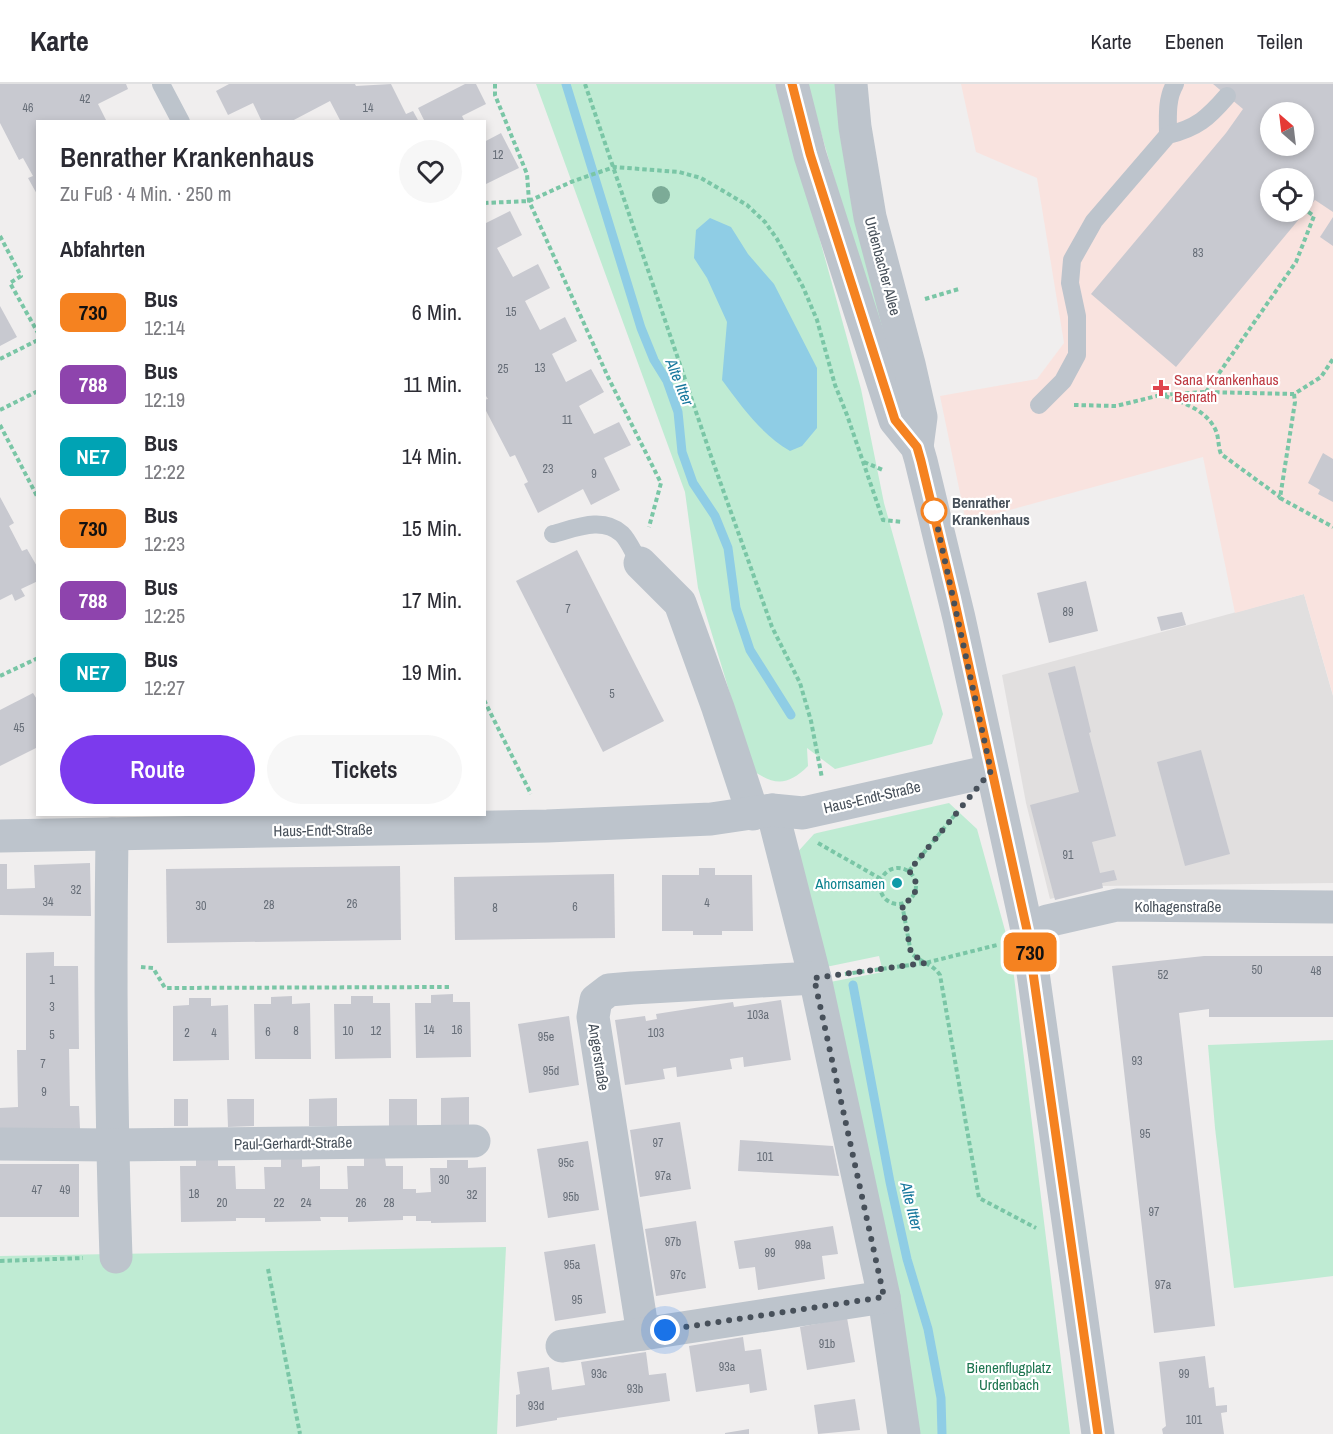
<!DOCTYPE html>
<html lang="de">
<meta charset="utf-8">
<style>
body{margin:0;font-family:"Archivo Narrow",sans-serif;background:#f7f7f7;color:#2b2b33;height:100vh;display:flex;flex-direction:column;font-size:22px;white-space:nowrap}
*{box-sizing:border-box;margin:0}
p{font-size:20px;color:#7c7c81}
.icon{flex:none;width:33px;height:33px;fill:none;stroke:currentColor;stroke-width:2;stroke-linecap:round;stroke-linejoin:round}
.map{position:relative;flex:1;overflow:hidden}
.drawer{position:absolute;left:36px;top:36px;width:450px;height:696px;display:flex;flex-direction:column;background:#fff;border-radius:0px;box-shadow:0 3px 9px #0003}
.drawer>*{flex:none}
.badge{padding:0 12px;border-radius:9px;font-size:21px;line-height:39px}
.needle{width:39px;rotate:332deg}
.fabs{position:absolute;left:1260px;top:18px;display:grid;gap:12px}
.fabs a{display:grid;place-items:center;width:54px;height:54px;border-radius:50%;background:#fff;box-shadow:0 3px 9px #0003;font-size:30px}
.you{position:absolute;width:30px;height:30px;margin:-15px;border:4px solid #fff;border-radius:50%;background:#1a73e8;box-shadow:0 0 0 9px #1a73e833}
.map>.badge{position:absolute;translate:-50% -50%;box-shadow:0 0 0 3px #fff}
h2{padding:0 24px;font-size:22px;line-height:54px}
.round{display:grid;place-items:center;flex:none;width:63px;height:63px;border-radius:32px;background:#f7f7f7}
.summary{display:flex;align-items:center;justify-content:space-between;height:102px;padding:0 24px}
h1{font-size:28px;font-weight:600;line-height:45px}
.primary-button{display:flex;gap:12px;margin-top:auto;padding:12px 24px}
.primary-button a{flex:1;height:69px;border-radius:36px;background:#7c3aed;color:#fff;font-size:24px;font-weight:600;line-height:69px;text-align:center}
.primary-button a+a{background:#f7f7f7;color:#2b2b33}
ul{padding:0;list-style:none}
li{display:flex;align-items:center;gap:18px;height:72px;padding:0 24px}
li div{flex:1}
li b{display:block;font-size:22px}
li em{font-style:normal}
li .badge{min-width:66px;font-weight:700;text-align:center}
header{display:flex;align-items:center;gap:36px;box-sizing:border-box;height:84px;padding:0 30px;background:#fff;border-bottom:2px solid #e1e1e2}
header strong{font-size:28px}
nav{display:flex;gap:33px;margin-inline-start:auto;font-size:21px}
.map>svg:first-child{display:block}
.education{fill:#e1dfdf}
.medical{fill:#f9e3df;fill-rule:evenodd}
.green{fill:#bfebd3}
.water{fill:#8fcde5}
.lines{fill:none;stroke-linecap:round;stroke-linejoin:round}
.stream{stroke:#8fcde5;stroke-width:9}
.building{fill:#c8c9d0;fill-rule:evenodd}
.path{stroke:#7ac6a6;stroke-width:4;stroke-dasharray:4.5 3;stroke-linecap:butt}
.service{stroke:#bdc4cc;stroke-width:18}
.minor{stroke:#bdc4cc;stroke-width:33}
.tree{fill:#7cab97}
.line-casing{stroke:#fff;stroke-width:14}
.line{stroke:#f58220;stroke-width:9}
.walk{stroke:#47505a;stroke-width:6;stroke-dasharray:0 10.8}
.health-dot{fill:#e0444e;stroke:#fff;stroke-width:2}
.stop-dot{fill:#fff;stroke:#f58220;stroke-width:3}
.culture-dot{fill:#0f9aa8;stroke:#fff;stroke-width:2}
.labels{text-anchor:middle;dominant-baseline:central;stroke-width:4.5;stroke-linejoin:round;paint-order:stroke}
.number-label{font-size:12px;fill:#676e78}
.street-label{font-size:15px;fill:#47505a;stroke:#fff}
.health-label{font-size:15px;fill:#be3a42;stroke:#fff;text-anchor:start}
.stop-label{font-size:15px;font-weight:bold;fill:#47505a;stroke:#fff;text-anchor:start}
.culture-label{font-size:15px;fill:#0d838f;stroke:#fff;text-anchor:end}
.park-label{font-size:15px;fill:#1e7550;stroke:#fff}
.water-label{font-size:16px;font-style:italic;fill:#17779d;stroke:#fff}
</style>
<header>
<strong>Karte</strong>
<nav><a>Karte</a><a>Ebenen</a><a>Teilen</a></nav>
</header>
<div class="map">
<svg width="1333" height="1350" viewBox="0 0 1333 1350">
<rect width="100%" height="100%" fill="#f0eeee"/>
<polygon class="education" points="1304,510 1333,612 1333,799 1101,802 1050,815 1026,719 1002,591"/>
<path class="medical" d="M961 0H1333V611L1304 510 1235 529 1203 373 966 438 940 312 1037 295 1064 259 1037 94 976 68ZM1270 28H1304V62H1270ZM1270 94H1304V128H1270Z"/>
<g class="green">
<path d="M536 0H777L861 305 884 419 943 630 932 660 835 685 807 664 808 682C788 702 774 702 751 685L747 666 698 504 685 408Z"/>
<polygon points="807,0 840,0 898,315"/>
<polygon points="949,719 977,745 1011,868 1070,1350 895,1350 830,898 883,888 879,872 821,884 794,772 814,750 817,749"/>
<polygon points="1333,956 1333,1192 1234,1204 1215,1044 1208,961"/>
<polygon points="506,1163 497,1350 0,1350 0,1172"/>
</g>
<path class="water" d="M710 134 731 143 748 170 774 200 817 284V344L802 362 790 367C761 350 742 323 722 296L727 238 707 194 694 174 696 146Z"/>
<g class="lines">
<g class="stream">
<polyline points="566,0 641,244 654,276 667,297 678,328 682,368 693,399 715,432 728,464 736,524 750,566 791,631"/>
<polyline points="853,901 890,1098 907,1175 928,1245 941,1314 942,1350"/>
</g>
</g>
<g class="building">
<polygon points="0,0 126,0 128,5 98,20 107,38 38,38 38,112 28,94 33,92 23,74 19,76 0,39"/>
<polygon points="229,0 355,0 356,2 391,0 406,30 413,27 419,38 341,38 330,17 290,38 262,38 253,19 228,31 216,7"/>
<polygon points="465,0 476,0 486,20 462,32 465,38 425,38 418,24"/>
<path d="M1213 0H1333V128L1315 116 1176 283 1091 210 1226 49 1243 25ZM1270 28H1304V62H1270ZM1270 94H1304V128H1270Z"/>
<polygon points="501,49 519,84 484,101 484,58"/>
<polygon points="510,127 522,151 497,164 513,193 538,180 550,204 525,217 540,246 565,233 577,257 552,270 566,298 591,285 604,308 579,322 594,350 619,338 631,361 604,374 620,406 591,421 583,405 538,429 524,400 528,398 515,371 510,373 484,323 484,316 488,315 484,309 484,140"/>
<polygon points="1333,133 1333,162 1320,153"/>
<polygon points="0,222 17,253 0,262"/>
<polygon points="1323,369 1333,375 1333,418 1318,410 1320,406 1308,399"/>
<polygon points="0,413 14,439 9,442 22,467 27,465 38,484 38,497 21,505 25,512 15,517 12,510 0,516"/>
<polygon points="577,466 664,637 603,668 516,497"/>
<polygon points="1086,497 1098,547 1049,559 1037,509"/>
<polygon points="1182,528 1186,541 1161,547 1157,533"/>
<polygon points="1075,582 1091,648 1089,649 1116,752 1092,758 1100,789 1114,786 1117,796 1102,799 1103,804 1055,816 1030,721 1079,708 1048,589"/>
<polygon points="33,609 38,617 38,663 0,682 0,626"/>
<polygon points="1201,666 1230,770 1185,782 1157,678"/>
<polygon points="90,779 91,832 0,831 0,780 7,780 7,805 35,804 34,781"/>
<polygon points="400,782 401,856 167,859 166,785"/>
<polygon points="699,784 715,784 715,791 752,791 753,847 722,847 722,851 693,851 693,847 662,847 662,791 699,791"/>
<polygon points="614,790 615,854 455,856 454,793"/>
<polygon points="54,868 54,882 78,882 79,965 69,965 70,1022 79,1022 80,1045 0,1047 0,1024 18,1023 17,966 26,966 26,869"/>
<polygon points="1204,872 1333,872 1333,933 1209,933 1209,925 1179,929 1215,1242 1154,1249 1112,882"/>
<polygon points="453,910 453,918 470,918 471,973 416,974 415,919 431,919 431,911"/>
<polygon points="292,912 292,920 310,919 311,975 255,975 254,920 271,920 271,913"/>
<polygon points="351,912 373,912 373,919 390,919 391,974 335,975 334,920 351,920"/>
<polygon points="189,914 211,914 211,922 228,921 229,976 173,977 173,922 189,921"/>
<polygon points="781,916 791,976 744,983 743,973 730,975 732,985 677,993 676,983 663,985 665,995 625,1001 615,936 645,932 646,937 657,935 656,930 733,918 734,923"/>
<polygon points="569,932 579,1001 529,1009 518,940"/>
<polygon points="469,1013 469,1042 441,1042 441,1014"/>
<polygon points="337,1014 337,1042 309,1042 309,1015"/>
<rect x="174" y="1015" width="14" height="27"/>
<polygon points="227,1015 254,1015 254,1042 228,1043"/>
<rect x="389" y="1015" width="28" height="27"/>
<polygon points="680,1038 691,1105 640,1113 630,1046"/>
<polygon points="740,1056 833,1062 839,1092 738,1087"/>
<polygon points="588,1057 599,1126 548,1134 537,1065"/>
<polygon points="218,1074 218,1082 235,1082 236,1105 265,1105 264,1083 281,1083 281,1075 302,1075 302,1083 320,1082 320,1105 348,1105 347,1082 364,1082 364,1074 385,1074 386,1082 403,1082 403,1105 416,1105 416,1109 431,1108 430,1084 447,1084 447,1076 468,1076 468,1084 486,1083 486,1138 431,1139 431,1137 416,1137 416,1132 403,1132 403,1136 348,1138 348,1133 320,1133 321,1137 265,1138 265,1134 236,1134 236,1137 181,1138 180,1082 196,1082 196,1075"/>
<rect x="0" y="1080" width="79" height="53"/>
<polygon points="696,1137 706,1204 656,1212 645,1145"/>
<polygon points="833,1142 838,1170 822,1172 825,1195 758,1206 755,1183 739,1185 734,1157"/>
<polygon points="595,1160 606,1229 555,1237 544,1168"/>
<polygon points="847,1234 855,1278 807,1286 800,1243"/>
<polygon points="743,1253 745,1267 761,1265 767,1306 750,1309 749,1300 696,1308 689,1262"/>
<polygon points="646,1268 649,1291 666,1289 670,1317 557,1334 557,1336 516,1343 516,1311 520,1310 517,1288 549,1283 552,1306 585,1301 581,1278"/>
<polygon points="1205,1272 1209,1304 1214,1303 1216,1322 1227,1321 1227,1328 1221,1329 1224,1350 1163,1350 1162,1345 1166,1342 1159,1278"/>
<polygon points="855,1315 860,1346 818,1350 814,1321"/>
<polygon points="749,1345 749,1350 725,1350 725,1349"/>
</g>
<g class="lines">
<g class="path">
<polyline points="495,0 495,11 527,90 529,117 608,293 661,399 649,443"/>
<polyline points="585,0 712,375 772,543 800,599 811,637 822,694"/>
<polyline points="484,119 529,117 571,98 614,83 679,88 701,94 747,121 765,138 777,155 803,203 817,236 835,301 847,331 883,436 903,438"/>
<polyline points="0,152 21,192 10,199 38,249"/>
<polyline points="925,215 959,205"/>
<polyline points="0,275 38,256"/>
<polyline points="1206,308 1296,178 1314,132 1307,127"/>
<polyline points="1294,310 1295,318 1280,414 1333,443"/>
<path d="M1165 312C1184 319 1207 326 1216 347 1219 354 1218 363 1221 370L1280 413"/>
<polyline points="1074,321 1116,322 1161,311 1205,308 1294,310 1321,293 1333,275"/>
<polyline points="0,326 38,307"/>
<polyline points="0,341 38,414"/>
<polyline points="864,378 883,386"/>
<polyline points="0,592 38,574"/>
<polyline points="484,616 531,710"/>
<polyline points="818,759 881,795"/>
<circle cx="898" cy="802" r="18"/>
<polyline points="909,787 958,727"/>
<path d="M902 820 911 869C920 878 933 880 940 891L979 1114 1036 1144"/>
<polyline points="141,883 153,884 165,904 449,903"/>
<polyline points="845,890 925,879 997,861"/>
<polyline points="0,1177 83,1174"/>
<polyline points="268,1185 300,1350"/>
</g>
<g class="service">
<polyline points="161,0 181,38"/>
<path d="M1168 51C1168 35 1166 15 1175 0"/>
<path d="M1039 321 1063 297 1077 271V232L1070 199 1072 176 1094 137 1168 51C1197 44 1208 34 1227 12"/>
<path d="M553 450C576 444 603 432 622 450 629 457 634 470 640 479"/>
</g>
<g class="minor">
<polyline points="792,0 810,71 895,336 917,363 921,377 959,534 1027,846 1098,1350"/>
<polyline points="851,0 855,43 870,133 909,280 921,333 917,363"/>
<polyline points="640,479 680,519 718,624 753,730"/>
<polyline points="772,726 815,894 884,1213 904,1350"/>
<path d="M112 750C110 891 111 1032 116 1173"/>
<polyline points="0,752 547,742 711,735 772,726 803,729 991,687"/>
<polyline points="1027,846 1047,837 1117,821 1333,823"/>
<polyline points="815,894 632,904 609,906 596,916 593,933 643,1250 884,1213"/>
<polyline points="0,1060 112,1061 474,1057"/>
<polyline points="562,1262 643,1250"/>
</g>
</g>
<circle class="tree" cx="661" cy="111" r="9"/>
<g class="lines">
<g class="line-casing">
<polyline id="line" points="792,0 810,70 895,336 917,363 921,377 954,514 1027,846 1098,1350"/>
</g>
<use href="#line" class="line"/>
<path class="walk" d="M665 1246 884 1213 814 894 925 879 911 869 902 820C917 814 921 799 909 787L991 687 934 427"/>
</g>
<path class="health-dot" d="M1158 295h6v6h6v6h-6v6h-6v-6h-6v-6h6z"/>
<circle class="stop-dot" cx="934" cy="427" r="12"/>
<circle class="culture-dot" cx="897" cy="799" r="6"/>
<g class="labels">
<g class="number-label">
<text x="85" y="15">42</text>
<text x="28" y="24">46</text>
<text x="368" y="24">14</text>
<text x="498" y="71">12</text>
<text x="1198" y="169">83</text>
<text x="511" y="228">15</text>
<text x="540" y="284">13</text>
<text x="503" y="285">25</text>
<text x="567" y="336">11</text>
<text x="548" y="385">23</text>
<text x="594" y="390">9</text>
<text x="568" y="525">7</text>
<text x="1068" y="528">89</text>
<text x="612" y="610">5</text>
<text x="19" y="644">45</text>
<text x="1068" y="771">91</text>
<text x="76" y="806">32</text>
<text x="48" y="818">34</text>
<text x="707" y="819">4</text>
<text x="352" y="820">26</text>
<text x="269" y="821">28</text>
<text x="201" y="822">30</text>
<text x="575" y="823">6</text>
<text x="495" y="824">8</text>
<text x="1257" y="886">50</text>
<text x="1316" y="887">48</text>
<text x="1163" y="891">52</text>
<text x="52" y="896">1</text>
<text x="52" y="923">3</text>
<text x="758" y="931">103a</text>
<text x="429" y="946">14</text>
<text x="457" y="946">16</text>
<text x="296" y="947">8</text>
<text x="348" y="947">10</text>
<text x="376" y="947">12</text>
<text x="268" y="948">6</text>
<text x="187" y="949">2</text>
<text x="214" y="949">4</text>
<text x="656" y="949">103</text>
<text x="52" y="951">5</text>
<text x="546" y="953">95e</text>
<text x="1137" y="977">93</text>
<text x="43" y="980">7</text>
<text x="551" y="987">95d</text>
<text x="44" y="1008">9</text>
<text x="1145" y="1050">95</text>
<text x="658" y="1059">97</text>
<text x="765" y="1073">101</text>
<text x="566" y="1079">95c</text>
<text x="663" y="1092">97a</text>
<text x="444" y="1096">30</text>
<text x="37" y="1106">47</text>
<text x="65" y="1106">49</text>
<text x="194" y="1110">18</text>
<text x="472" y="1111">32</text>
<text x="571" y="1113">95b</text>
<text x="222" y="1119">20</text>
<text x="279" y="1119">22</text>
<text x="306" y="1119">24</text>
<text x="361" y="1119">26</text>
<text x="389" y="1119">28</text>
<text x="1154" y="1128">97</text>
<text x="673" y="1158">97b</text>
<text x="803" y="1161">99a</text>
<text x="770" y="1169">99</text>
<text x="572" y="1181">95a</text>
<text x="678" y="1191">97c</text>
<text x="1163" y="1201">97a</text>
<text x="577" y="1216">95</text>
<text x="827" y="1260">91b</text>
<text x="727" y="1283">93a</text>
<text x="599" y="1290">93c</text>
<text x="1184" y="1290">99</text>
<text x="635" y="1305">93b</text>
<text x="536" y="1322">93d</text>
<text x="1194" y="1336">101</text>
</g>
<g class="street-label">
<text transform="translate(883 182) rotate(75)">Urdenbacher Allee</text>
<text transform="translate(872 713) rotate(-13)">Haus-Endt-Straße</text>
<text transform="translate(323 746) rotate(-1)">Haus-Endt-Straße</text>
<text x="1178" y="822">Kolhagenstraße</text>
<text transform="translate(599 973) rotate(81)">Angerstraße</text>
<text transform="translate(293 1059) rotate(-1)">Paul-Gerhardt-Straße</text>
</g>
<g class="health-label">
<text x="1174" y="295">Sana Krankenhaus<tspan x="1174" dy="17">Benrath</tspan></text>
</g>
<g class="stop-label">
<text x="952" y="418">Benrather<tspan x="952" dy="17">Krankenhaus</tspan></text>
</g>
<g class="culture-label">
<text x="885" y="799">Ahornsamen</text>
</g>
<g class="park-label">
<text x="1009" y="1283">Bienenflugplatz<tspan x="1009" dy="17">Urdenbach</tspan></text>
</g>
<g class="water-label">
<text transform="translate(680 298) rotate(68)">Alte Itter</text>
<text transform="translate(912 1122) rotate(76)">Alte Itter</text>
</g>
</g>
</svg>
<div class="fabs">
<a><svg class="needle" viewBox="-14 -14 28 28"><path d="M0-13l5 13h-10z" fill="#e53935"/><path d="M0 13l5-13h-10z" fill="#7c7c81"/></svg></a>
<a><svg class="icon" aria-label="locate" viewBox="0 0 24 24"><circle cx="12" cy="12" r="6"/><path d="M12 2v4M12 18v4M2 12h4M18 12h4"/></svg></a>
</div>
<div class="you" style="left:665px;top:1246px"></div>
<b class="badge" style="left:1030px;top:868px;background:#f58220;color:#111">730</b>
<section class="drawer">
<div class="summary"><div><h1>Benrather Krankenhaus</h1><p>Zu Fuß · 4 Min. · 250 m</p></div><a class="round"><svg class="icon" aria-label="heart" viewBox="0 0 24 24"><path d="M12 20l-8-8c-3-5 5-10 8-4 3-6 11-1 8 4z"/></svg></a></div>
<h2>Abfahrten</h2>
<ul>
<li><span class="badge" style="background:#f58220;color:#111">730</span><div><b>Bus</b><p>12:14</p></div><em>6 Min.</em></li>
<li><span class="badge" style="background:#8e44ad;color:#fff">788</span><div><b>Bus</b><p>12:19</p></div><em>11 Min.</em></li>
<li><span class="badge" style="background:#00a3b4;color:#fff">NE7</span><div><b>Bus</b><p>12:22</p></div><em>14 Min.</em></li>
<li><span class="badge" style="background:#f58220;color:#111">730</span><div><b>Bus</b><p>12:23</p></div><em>15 Min.</em></li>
<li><span class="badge" style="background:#8e44ad;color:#fff">788</span><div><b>Bus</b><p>12:25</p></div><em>17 Min.</em></li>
<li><span class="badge" style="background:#00a3b4;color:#fff">NE7</span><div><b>Bus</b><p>12:27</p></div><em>19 Min.</em></li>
</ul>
<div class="primary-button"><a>Route</a><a>Tickets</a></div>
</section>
</div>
